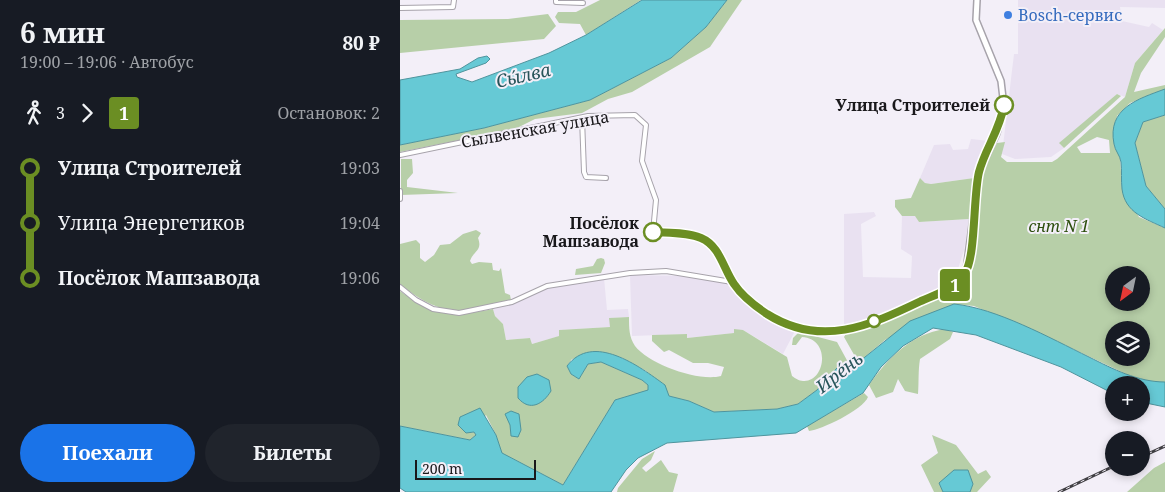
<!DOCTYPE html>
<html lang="ru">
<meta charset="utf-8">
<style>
body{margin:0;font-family:"Noto Serif",serif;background:#20242c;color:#f1f3f6;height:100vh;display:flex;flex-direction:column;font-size:19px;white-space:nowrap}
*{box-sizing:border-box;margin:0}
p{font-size:16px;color:#9ea1a6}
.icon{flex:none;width:28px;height:28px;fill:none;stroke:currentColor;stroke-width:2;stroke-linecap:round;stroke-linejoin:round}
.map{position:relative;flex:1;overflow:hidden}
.panel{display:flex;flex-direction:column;background:#171b24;width:400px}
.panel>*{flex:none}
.badge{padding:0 10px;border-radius:4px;font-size:18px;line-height:32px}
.needle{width:32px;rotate:213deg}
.controls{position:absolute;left:705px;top:266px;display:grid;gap:10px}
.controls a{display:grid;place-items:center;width:45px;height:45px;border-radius:50%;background:#171b24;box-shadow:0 2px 8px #0003;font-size:25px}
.scale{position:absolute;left:15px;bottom:12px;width:121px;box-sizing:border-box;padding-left:5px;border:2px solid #19181b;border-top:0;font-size:14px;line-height:18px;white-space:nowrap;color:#19181b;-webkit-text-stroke:4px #f3eff8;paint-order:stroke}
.map>.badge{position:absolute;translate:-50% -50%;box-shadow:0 0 0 2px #fff}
.legs{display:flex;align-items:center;gap:8px;height:55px;padding:0 20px;font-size:16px}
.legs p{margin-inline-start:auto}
.summary{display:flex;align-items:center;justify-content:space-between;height:85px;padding:0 20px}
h1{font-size:28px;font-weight:700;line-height:38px}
.action{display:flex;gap:10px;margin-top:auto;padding:10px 20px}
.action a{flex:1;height:58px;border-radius:30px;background:#1a73e8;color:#fff;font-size:20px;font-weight:700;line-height:58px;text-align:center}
.action a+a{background:#20242c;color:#f1f3f6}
ul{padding:0 20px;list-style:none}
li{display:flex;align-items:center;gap:18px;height:55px;font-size:19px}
li i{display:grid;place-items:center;width:8px;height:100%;margin:0 6px;background:currentColor}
li i::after{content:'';width:12px;height:12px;margin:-6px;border:4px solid;border-radius:50%;background:#171b24}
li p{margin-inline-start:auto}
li:first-child i{background:linear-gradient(#0000 50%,currentColor 0)}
li:last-child i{background:linear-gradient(currentColor 50%,#0000 0)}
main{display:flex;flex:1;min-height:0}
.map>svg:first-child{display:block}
.built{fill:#e9e1f1}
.green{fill:#b7cfa8;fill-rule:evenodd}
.water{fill:#66c9d5;stroke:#4f949d}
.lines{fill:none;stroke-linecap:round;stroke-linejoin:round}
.minor-casing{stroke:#a7a3ab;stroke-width:6}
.tertiary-casing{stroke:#a7a3ab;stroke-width:8}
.minor{stroke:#fff;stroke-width:4}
.tertiary{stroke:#fff;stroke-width:5}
.rail-casing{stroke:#403f43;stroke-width:3}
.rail{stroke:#f3eff8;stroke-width:1;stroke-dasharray:4;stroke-linecap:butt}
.line-1-casing{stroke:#fff;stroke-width:11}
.line-1{stroke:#6b8e23;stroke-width:8}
.shop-dot{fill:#3f7fe0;stroke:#f3eff8;stroke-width:2}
.stop-1-dot{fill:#fff;stroke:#6b8e23;stroke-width:2.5}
.labels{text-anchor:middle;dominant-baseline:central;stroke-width:4;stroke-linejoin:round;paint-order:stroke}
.shop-label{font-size:16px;fill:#366cbe;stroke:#f3eff8;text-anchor:start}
.stop-label{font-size:16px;font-weight:bold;fill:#19181b;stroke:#f3eff8;text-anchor:end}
.street-label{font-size:16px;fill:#19181b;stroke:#f3eff8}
.park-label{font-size:16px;font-style:italic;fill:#2d4f0e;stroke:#f3eff8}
.water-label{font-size:18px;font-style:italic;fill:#28545a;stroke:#f3eff8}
</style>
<main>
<section class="panel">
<div class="summary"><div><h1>6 мин</h1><p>19:00 – 19:06 · Автобус</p></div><b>80 ₽</b></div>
<div class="legs"><svg class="icon" aria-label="walk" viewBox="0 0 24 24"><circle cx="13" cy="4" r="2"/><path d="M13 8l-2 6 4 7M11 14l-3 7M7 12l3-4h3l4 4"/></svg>3<svg class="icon" aria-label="forward" viewBox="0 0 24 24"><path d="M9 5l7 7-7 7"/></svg><b class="badge" style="background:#6b8e23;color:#fff">1</b><p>Остановок: 2</p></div>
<ul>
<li><i style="color:#6b8e23"></i><b>Улица Строителей</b><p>19:03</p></li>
<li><i style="color:#6b8e23"></i><span>Улица Энергетиков</span><p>19:04</p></li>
<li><i style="color:#6b8e23"></i><b>Посёлок Машзавода</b><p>19:06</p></li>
</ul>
<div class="action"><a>Поехали</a><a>Билеты</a></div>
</section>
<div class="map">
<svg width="765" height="492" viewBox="0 0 765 492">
<rect width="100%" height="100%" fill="#f3eff8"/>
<g class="built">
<polygon points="618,0 765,0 765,8 720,7 722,21 749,27 752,23 763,30 735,63 725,97 717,94 660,144 664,148 651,157 615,159 602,154 614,54 618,54"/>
<polygon points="571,139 589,141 579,161 574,178 531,184 525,183 520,178 534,145 550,144 553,150 568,149"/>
<polygon points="474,212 476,216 461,224 463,277 511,278 512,256 501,249 502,216 515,215 519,222 569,219 564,250 558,269 546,288 475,318 444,327 444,214"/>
<polygon points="230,275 287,276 327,283 362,314 395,331 383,354 343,330 335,333 287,338 286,334 232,336"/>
<polygon points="204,278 207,310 228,309 229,317 210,318 211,327 159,330 160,336 132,344 130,338 106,340 103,324 95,316 93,309 113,303 149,287"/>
</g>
<g class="green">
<polygon points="200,0 241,0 186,35 180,24 159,23 155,17 158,12 176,12"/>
<polygon points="327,0 342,0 310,47 232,92 208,99 182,113 135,119 115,129 0,152 0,145 84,128 190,100 271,58 306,27"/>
<polygon points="148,14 156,26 144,39 0,53 0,20 108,19"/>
<path d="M765 28V37L741 73 734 92 765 85V89L730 103 717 116 714 134V146L720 155 722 189 739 217 765 228V382H752L728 375 652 339 574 306 554 304 485 340 460 361 457 360 444 337 447 332C476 326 535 303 558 286 562 283 565 277 567 273L580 182 584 168 597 143 605 142 601 157 607 162H652L657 159 725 97 735 63ZM697 137 709 140 710 153H681L677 147ZM714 275H741V302H714ZM714 330H741V358H714Z"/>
<polygon points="717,94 721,96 664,148 659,143"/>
<polygon points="765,115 765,209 746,186 735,143 743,122"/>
<polygon points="1,159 12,159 13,173 7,180 7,187 58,193 1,195"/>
<polygon points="520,178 525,183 531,184 574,178 569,219 519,222 515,216 502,216 495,207 495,200 511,198"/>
<path d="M76 230 81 233 78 238C83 251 73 251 70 261L72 264 79 262 92 263 93 270 99 271 101 268 105 293 110 295 111 300C66 318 37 315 0 284V244L16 240 20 244V258L25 262 34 255 40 245 50 244 63 234Z"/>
<polygon points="201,258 204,259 205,263 201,273 175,275 176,269 193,266 197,259"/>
<path d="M0 291C34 315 53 317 93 309L95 316 103 324 106 340 130 338 132 344 159 336V330L210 327 209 318 229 317C229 328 229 337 235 346 249 364 298 382 321 376L324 367 308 363H293L269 350 264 352 252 341V335L287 334V338L334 333V329L343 330 387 357 392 376C395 378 399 381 403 381 425 383 432 339 402 337L396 345H392L393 338 399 332 437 342 449 364 437 368 417 390 398 404 377 409 314 412 289 401 269 396 246 371 222 358 204 353 172 359 167 366 171 374 179 379 188 364 201 362 242 380 248 385 249 391 215 400 163 485 101 453 96 435 86 415 71 433 74 432 76 435 70 440 0 426Z"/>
<path d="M545 329 553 332 550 339 520 359C518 371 519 382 518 394L505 391 498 379 493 392 476 398 469 385C488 358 511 334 545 329Z"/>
<path d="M464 393 468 397C464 409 421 430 409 431L407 426Z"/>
<polygon points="532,435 556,445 578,474 586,470 591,477 577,492 570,492 573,484 540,483 543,492 534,492 521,465 538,453"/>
<polygon points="255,451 251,460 242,468 246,472 261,460 269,472 278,474 273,492 217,492 218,488 242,459"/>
<polygon points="765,462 765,492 727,492 754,468"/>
</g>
<g class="water">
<polygon points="242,0 327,0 306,27 271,58 190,100 84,128 0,145 0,80 60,69 78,58 87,56 90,59 86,63 56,74 57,77 72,82 149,53 186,35"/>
<path d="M765 89V115L743 122 735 143 746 186 765 209V228C746 219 725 213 722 189 721 180 722 171 721 162 720 155 715 151 714 144 707 108 738 99 765 89Z"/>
<path d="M554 304C596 308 650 338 689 357 713 369 738 382 765 382V407L741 402V385H714V394L661 367 576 335 533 328 503 346 481 367 463 393 396 433 267 443 238 458 226 470 211 492H6L0 488V426L70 440 76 435 74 432 66 433 58 425 60 417 80 408 96 435 102 453 163 485 215 400 248 390V385L242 380 201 362 188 364 179 379 171 374 167 366C193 332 239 366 265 385L269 396 289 401 314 412 377 409 398 404 417 390 437 368 460 361 510 321Z"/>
<path d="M137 374 149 380 151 391C143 404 130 412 118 398V387L127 377Z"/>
<polygon points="111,411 119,414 121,430 118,437 111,436 110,425 105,414"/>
<polygon points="554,470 568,470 573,484 570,492 543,492 539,483"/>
</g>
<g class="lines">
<g class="minor-casing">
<g id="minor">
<polyline points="156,0 156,2 183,3"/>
<polyline points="0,8 53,7 54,0"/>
<polyline points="182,118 184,172 186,177 206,178"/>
<polyline points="0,155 188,116 235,115 246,125 242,161 256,200 253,232"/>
<polyline points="0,191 0,199"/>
<polyline points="0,287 16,300 33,309 59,313 112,302 147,286 230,273 266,271 332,282"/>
</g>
</g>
<g class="tertiary-casing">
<polyline id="tertiary" points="253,232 293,236 307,241 316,250 332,282 344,295 368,315 401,329 424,332 451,329 494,314 556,285 566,271 579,172 597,133 604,107 601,81 576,20 577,0"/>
</g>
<use href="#minor" class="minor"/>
<use href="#tertiary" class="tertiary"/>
<g class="rail-casing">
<g id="rail">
<polyline points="741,457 765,446"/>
<polyline points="659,492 714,466"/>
</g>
</g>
<use href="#rail" class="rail"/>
</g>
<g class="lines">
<g class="line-1-casing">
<path id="line-1" d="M253 232C268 233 287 232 301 238 320 246 323 268 334 284 342 296 355 306 367 314 421 348 469 326 521 301 537 294 555 289 565 273 576 256 573 196 579 172 585 149 600 130 604 105"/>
</g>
<use href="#line-1" class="line-1"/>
</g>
<circle class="shop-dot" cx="608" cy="15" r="5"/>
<g class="stop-1-dot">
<circle cx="604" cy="105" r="9"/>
<circle cx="253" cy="232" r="9"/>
<circle cx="474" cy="321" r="6"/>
</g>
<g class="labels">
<g class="shop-label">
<text x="618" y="15">Bosch-сервис</text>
</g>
<g class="stop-label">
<text x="590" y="105">Улица Строителей</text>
<text x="239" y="223">Посёлок<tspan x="239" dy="18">Машзавода</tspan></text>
</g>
<g class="street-label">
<text transform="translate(135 129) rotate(-10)">Сылвенская улица</text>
</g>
<g class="park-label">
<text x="659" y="226">снт N 1</text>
</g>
<g class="water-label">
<text transform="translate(123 75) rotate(-13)">Сы́лва</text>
<text transform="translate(439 372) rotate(-38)">Ире́нь</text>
</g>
</g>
</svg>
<div class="controls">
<a><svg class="needle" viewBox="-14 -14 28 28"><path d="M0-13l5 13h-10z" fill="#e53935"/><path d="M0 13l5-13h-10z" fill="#9ea1a6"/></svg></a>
<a><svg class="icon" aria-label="layers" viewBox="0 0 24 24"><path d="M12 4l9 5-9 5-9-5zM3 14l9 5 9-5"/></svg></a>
<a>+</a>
<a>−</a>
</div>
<div class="scale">200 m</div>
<b class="badge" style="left:555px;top:285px;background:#6b8e23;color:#fff">1</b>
</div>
</main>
